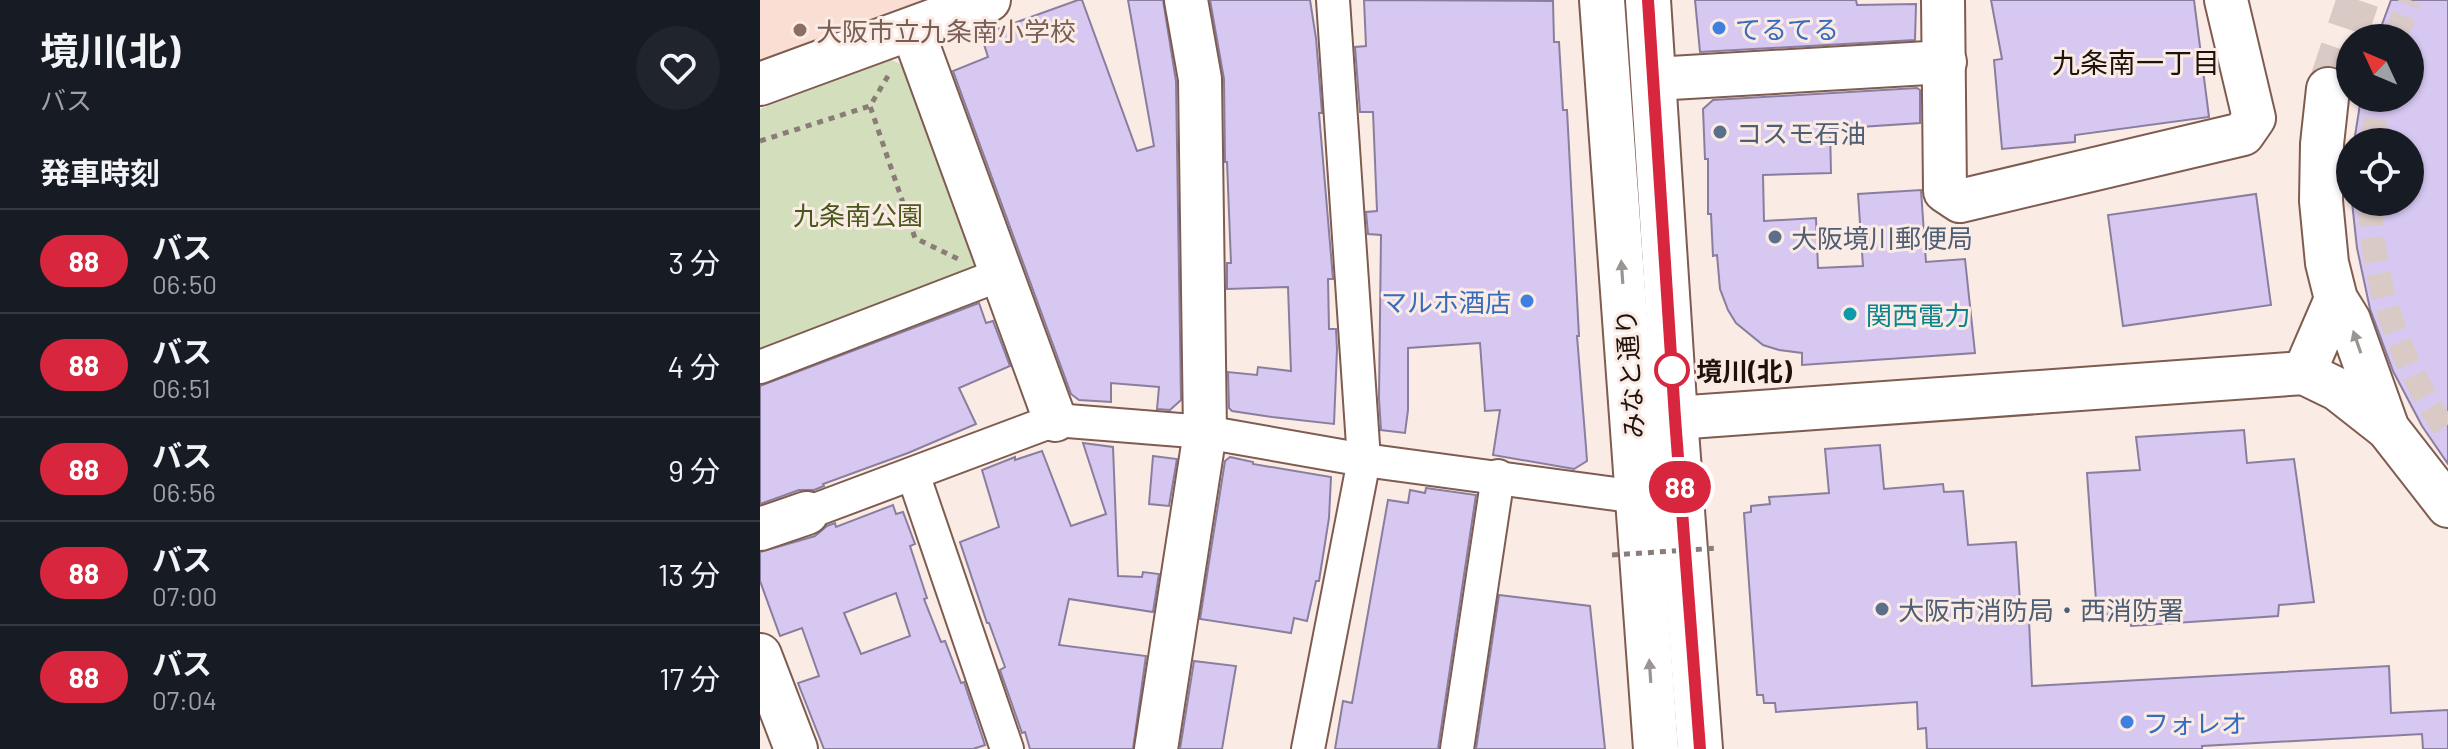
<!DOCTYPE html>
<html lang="ja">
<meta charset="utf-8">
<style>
body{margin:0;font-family:Barlow,"Noto Sans JP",sans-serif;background:#20242c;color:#f1f3f6;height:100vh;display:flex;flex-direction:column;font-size:30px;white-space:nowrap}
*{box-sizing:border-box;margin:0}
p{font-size:26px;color:#9ea1a6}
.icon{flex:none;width:44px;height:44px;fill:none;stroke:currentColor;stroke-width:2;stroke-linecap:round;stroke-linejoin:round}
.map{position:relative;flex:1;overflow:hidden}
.drawer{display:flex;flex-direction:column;background:#171b24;width:760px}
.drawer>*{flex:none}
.badge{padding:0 16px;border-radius:26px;font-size:28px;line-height:52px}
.needle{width:52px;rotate:314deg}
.fabs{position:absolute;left:1576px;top:24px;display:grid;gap:16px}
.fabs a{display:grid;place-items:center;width:88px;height:88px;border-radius:50%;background:#171b24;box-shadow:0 2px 6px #0004;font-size:40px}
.map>.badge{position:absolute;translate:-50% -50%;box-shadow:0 0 0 4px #fff}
h2{padding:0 40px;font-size:30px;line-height:72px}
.round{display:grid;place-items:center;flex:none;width:84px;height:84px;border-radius:42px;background:#20242c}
.overview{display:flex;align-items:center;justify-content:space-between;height:136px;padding:0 40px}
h1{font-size:38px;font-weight:700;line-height:60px}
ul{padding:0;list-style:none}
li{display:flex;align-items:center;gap:24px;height:104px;padding:0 40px;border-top:2px solid #363941}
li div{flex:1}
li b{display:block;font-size:30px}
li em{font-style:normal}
li .badge{min-width:88px;font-weight:700;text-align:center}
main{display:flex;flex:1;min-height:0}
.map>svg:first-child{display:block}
.built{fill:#faded3}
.green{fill:#d2debc}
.building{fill:#d7c8f2;stroke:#897e9d;stroke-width:2;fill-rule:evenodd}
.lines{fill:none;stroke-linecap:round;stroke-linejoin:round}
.pedestrian-tunnel{stroke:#dacac5;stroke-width:24;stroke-dasharray:24 12;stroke-linecap:butt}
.tertiary-tunnel{stroke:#dacac5;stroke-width:42;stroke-dasharray:42 21;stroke-linecap:butt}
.minor-casing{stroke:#7e5c50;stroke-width:36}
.tertiary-casing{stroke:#7e5c50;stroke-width:46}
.trunk-casing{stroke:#7e5c50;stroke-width:48}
.path{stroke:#8b7c77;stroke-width:5;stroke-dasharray:6 6;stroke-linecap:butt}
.minor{stroke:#fff;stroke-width:32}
.tertiary{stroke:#fff;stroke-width:42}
.trunk{stroke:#fff;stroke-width:44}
.path-bridge{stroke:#8b7c77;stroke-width:5;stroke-dasharray:6 6;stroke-linecap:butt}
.oneway{fill:#9a9492}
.line-casing{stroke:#fff;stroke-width:18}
.line{stroke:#d7263d;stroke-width:12}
.shop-dot{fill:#3f7fe0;stroke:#fbebe5;stroke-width:3}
.education-dot{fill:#8d6e63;stroke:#fbebe5;stroke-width:3}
.service-dot{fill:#5c6f8a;stroke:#fbebe5;stroke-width:3}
.culture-dot{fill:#0f9aa8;stroke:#fbebe5;stroke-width:3}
.stop-dot{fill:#fff;stroke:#d7263d;stroke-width:4}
.labels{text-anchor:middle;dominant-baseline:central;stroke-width:6;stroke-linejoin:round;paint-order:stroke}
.shop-label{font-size:26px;fill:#366cbe;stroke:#fbebe5;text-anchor:start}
.education-label{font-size:26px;fill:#785e54;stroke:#fbebe5;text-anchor:start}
.service-label{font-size:26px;fill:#4e5e75;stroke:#fbebe5;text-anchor:start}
.park-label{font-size:26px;fill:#475819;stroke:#fbebe5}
.culture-label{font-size:26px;fill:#0d838f;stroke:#fbebe5;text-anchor:start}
.stop-label{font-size:26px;font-weight:bold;fill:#1f120d;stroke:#fbebe5;text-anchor:start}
.street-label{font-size:26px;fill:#1f120d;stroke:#fbebe5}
.neighbourhood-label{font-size:28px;fill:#1f120d;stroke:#fbebe5}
</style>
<main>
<section class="drawer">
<div class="overview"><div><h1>境川(北)</h1><p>バス</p></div><a class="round"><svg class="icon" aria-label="heart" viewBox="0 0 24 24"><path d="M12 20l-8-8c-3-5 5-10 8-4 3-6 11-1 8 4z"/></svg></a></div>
<h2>発車時刻</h2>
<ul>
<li><span class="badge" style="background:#d7263d;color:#fff">88</span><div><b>バス</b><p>06:50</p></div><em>3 分</em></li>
<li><span class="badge" style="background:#d7263d;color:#fff">88</span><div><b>バス</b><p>06:51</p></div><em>4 分</em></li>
<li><span class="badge" style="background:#d7263d;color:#fff">88</span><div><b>バス</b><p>06:56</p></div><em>9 分</em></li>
<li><span class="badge" style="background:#d7263d;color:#fff">88</span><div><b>バス</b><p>07:00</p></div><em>13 分</em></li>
<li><span class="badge" style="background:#d7263d;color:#fff">88</span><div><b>バス</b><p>07:04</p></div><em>17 分</em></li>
</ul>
</section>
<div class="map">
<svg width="1688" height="749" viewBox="0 0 1688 749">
<rect width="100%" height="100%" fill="#fbebe5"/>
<polygon class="built" points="0,0 162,0 0,60"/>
<polygon class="green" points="131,60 148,67 219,260 212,276 0,354 0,109"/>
<g class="building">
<polygon points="318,0 322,0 377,151 394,146 368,0 403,0 416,81 421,400 410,410 397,409 399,387 351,383 351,402 319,400 311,394 193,71 228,57 221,35"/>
<polygon points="450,0 550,0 556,38 562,113 559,113 573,279 568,279 569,329 576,329 577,349 574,424 512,417 472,411 469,408 468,372 497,375 498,367 531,371 528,287 467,289 467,263 471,263 467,162 465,162 464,79"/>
<polygon points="604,0 793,1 794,42 799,42 803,110 807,110 819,336 817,336 826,447 827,461 814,469 733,455 740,410 725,411 720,343 648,348 648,410 645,433 621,430 619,399 621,235 608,234 606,212 617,211 613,112 600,112 595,47 606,46"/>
<polygon points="935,0 1096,0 1097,5 1156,4 1155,40 940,52"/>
<polygon points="1231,0 1434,0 1449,117 1315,135 1315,142 1242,149 1234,60 1242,59"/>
<polygon points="1631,0 1688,0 1688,464 1662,426 1633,371 1610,309 1597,248 1592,202 1650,202 1650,142 1594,142 1601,98 1650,98 1650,38 1617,38"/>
<polygon points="1157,88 1160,90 1160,123 1070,129 1071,173 1003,175 1004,221 1056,218 1058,268 1103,266 1098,194 1161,190 1166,262 1205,259 1215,353 1042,365 1042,353 1019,350 1003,345 976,323 968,310 960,289 957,255 953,256 951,214 948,214 948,159 945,159 943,109 953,100"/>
<polygon points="1496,194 1511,305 1363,326 1348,215"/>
<polygon points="219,303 226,323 233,321 250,366 199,388 216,424 148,453 63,484 64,486 54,490 39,490 0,504 0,386"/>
<polygon points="1484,430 1487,463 1534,459 1554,602 1519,605 1518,616 1371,626 1369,613 1337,615 1327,473 1380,470 1376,437"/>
<polygon points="323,443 353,447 358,576 382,577 383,572 399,574 393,612 309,599 299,645 386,656 373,749 270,749 265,732 262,733 240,670 245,667 229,623 227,623 200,542 239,527 222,470 255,457 255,460 282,451 311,526 346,514"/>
<polygon points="1120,445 1124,489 1183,484 1184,492 1203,491 1208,545 1256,542 1261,616 1264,615 1264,620 1269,620 1272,686 1629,666 1631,713 1688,710 1688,749 1663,749 1662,734 1442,746 1442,749 1167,749 1166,728 1158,729 1157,702 1016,712 1015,703 1004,703 1003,695 997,695 984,513 991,512 991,506 1010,504 1009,497 1069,493 1065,449"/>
<polygon points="393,456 417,459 409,506 389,504"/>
<polygon points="470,457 493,462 493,464 571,477 569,518 559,581 556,581 547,621 534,618 531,633 440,619 465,461"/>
<polygon points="666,488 716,495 678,749 575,749 583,701 592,703 628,500 648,503 650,490 665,493"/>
<path d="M133 505 136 514 143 512 155 544 150 546 167 598 164 599 181 642 185 641 201 683 204 682 225 745 213 749H64L47 706 38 683 59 676 42 628 20 636 0 581V552L55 536 67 526 75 523 76 527ZM136 593 150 636 101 654 84 613Z"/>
<polygon points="739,595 830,606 845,749 716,749"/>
<polygon points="434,661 476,666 462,749 420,749"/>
</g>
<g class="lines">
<g class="pedestrian-tunnel">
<polyline points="1635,38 1650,0"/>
<polyline points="1612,142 1618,98"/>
<path d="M1610 202C1612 286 1642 365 1688 434"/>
</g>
<polyline class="tertiary-tunnel" points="1568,89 1598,0"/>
<g class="minor-casing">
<g id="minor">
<polyline points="0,367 242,274"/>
<polyline points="153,474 247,749"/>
<polyline points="47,513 295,420 445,432 604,460 878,497"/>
<polyline points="548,749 604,460 573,0"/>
<polyline points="697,749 738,476"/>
</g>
</g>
<g class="tertiary-casing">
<g id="tertiary">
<polyline points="1183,0 1185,191 1200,201 1483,134 1494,118 1466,0"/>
<polyline points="152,29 295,420"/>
<polyline points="894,79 1185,62"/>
<polyline points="0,84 229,0"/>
<polyline points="1568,89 1562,144 1561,201 1567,263 1576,299 1589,320 1628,429 1688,506"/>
<polyline points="1544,373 1576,299"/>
<polyline points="915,418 1544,373 1577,389 1628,429"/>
<polyline points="0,529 47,513"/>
<polyline points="0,655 36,749"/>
<polyline points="396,749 445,432 440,79 426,0"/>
</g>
</g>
<g class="trunk-casing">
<g id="trunk">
<polyline points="842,0 896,749"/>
<polyline points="888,0 915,418 940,749"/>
</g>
</g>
<g class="path">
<polyline points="128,76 110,106 155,238 198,259"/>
<polyline points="0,141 110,106"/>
</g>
<use href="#minor" class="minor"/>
<use href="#tertiary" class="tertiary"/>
<use href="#trunk" class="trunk"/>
<polyline class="path-bridge" points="852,555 959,548"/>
</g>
<defs><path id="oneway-solid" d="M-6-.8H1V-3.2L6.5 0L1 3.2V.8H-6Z" transform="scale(2)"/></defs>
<g class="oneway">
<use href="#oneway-solid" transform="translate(862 272) rotate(-94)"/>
<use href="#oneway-solid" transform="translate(1597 342) rotate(-109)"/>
<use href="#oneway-solid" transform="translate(890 671) rotate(-94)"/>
</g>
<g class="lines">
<g class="line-casing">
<polyline id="line" points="888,0 915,418 940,749"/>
</g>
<use href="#line" class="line"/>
</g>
<g class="shop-dot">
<circle cx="959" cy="28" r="8"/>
<circle cx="767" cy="301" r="8"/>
<circle cx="1367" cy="722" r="8"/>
</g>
<circle class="education-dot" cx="40" cy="30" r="8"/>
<g class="service-dot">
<circle cx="960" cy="132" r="8"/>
<circle cx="1015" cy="237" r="8"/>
<circle cx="1122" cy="609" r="8"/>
</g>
<circle class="culture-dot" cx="1090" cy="314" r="8"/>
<circle class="stop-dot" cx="912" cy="370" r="16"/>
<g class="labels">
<g class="shop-label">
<text x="975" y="28">てるてる</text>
<text x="751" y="301" text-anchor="end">マルホ酒店</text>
<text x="1383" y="722">フォレオ</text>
</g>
<g class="education-label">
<text x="56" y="30">大阪市立九条南小学校</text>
</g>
<g class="service-label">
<text x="976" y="132">コスモ石油</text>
<text x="1031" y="237">大阪境川郵便局</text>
<text x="1138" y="609">大阪市消防局・西消防署</text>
</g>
<g class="park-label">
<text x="98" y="214">九条南公園</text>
</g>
<g class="culture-label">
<text x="1106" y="314">関西電力</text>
</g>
<g class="stop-label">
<text x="936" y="370">境川(北)</text>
</g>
<g class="street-label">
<text transform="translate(869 374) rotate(-94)">みなと通り</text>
</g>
<g class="neighbourhood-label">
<text x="1376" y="62">九条南一丁目</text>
</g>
</g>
</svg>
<div class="fabs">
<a><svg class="needle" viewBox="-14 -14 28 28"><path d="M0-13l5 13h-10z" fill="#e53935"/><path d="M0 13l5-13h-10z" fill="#9ea1a6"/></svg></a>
<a><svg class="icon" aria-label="locate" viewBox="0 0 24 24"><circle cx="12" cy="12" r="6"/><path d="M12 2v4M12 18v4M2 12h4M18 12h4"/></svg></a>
</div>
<b class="badge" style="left:920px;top:487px;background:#d7263d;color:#fff">88</b>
</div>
</main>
